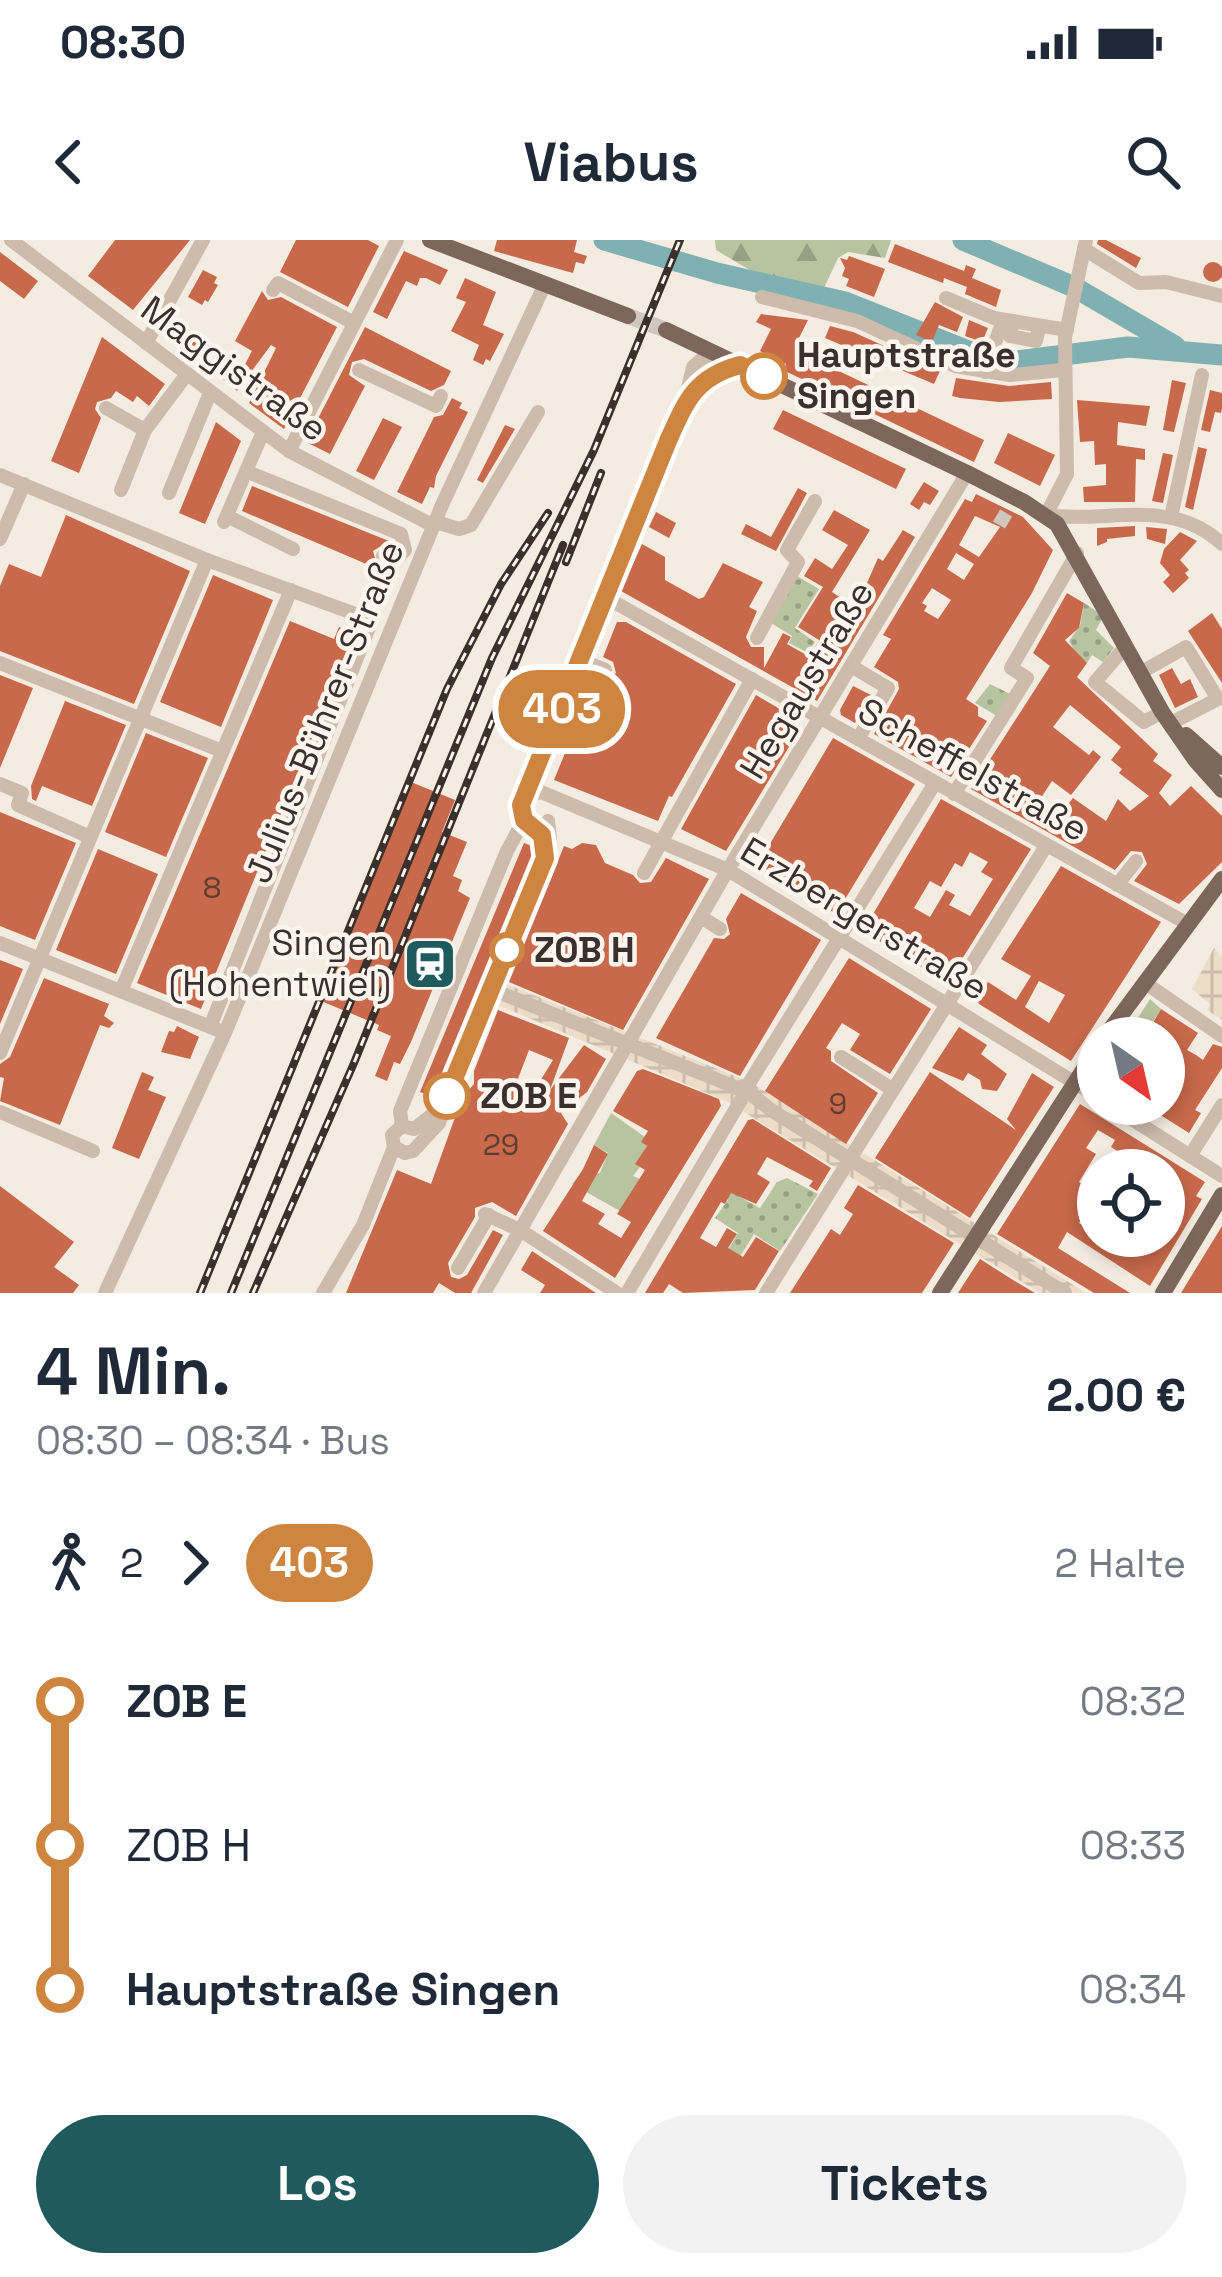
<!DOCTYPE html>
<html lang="de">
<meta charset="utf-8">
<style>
body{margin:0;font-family:"Space Grotesk",sans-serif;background:#f2f2f3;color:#1f2937;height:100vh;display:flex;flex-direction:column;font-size:45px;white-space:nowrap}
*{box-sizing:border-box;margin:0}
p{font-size:39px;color:#747a83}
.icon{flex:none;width:66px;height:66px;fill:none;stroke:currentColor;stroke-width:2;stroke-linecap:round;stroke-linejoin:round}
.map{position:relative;height:1053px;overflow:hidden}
.details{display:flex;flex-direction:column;background:#fff;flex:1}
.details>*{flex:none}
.badge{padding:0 24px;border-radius:39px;font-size:42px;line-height:78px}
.needle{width:78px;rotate:146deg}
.controls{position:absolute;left:1077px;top:777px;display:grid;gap:24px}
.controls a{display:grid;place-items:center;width:108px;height:108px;border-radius:50%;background:#fff;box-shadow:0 6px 18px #0003;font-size:60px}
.map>.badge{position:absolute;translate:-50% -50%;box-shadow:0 0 0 6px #fff}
.legs{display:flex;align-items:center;gap:18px;height:132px;padding:0 36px;font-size:39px}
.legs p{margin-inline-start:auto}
.head{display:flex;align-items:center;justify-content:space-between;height:204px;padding:0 36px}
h1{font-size:66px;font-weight:600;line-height:90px}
.primary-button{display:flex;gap:24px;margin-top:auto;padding:24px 36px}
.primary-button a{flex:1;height:138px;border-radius:72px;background:#1f5a5e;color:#fff;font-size:48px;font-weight:600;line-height:138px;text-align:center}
.primary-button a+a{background:#f2f2f3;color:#1f2937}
ul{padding:0 36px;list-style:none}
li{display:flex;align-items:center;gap:42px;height:144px;font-size:45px}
li i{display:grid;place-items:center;width:18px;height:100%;margin:0 15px;background:currentColor}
li i::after{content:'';width:30px;height:30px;margin:-15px;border:9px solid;border-radius:50%;background:#fff}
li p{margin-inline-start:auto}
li:first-child i{background:linear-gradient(#0000 50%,currentColor 0)}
li:last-child i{background:linear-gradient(currentColor 50%,#0000 0)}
.status{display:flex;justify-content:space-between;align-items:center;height:84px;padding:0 60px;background:#fff;direction:ltr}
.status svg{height:33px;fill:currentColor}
header{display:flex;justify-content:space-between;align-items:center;height:156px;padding:0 36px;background:#fff;font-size:54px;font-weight:600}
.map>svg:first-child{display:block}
.grass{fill:url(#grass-tufts)}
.forest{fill:url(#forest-firs)}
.park{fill:url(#park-dots)}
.garden{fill:#b8c4a0}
.plaza{fill:url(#plaza-grid)}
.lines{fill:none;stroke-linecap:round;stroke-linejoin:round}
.river{stroke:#7fb0b2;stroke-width:21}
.building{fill:#c8694b;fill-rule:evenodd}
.minor-tunnel{stroke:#cfc6bd;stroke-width:14;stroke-dasharray:14 7;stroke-linecap:butt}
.major-tunnel{stroke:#cfc6bd;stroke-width:16;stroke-dasharray:16 8;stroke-linecap:butt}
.minor{stroke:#cdbbac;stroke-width:14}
.major{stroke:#7d675c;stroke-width:16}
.rail-casing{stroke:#3b302b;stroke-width:8}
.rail{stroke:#fbf5ee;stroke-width:3;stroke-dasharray:9;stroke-linecap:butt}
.line-1-casing{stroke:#fff;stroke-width:27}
.line-1{stroke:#cd853f;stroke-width:18}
.stop-1-dot{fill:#fff;stroke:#cd853f;stroke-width:6}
.labels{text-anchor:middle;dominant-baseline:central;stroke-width:9;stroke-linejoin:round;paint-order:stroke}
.number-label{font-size:30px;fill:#5e3e33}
.stop-label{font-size:36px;font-weight:bold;fill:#3b302b;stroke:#fbf5ee;text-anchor:start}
.street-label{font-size:36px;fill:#3b302b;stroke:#fbf5ee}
.poi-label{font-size:36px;fill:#3b302b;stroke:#fbf5ee;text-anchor:end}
</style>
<div class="status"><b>08:30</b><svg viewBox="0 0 49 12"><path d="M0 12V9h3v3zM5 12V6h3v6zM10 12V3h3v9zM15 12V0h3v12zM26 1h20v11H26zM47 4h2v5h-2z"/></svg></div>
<header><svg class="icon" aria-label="back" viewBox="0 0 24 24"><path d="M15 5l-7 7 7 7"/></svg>Viabus<svg class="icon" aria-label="search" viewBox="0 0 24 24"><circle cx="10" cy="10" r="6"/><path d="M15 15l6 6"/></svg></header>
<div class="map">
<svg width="1222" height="1053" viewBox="0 0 1222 1053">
<defs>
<pattern id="grass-tufts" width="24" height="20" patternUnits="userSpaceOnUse" patternTransform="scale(3)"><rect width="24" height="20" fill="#b8c4a0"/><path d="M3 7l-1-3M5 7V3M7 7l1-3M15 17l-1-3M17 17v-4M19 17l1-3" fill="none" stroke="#97a083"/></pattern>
<pattern id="forest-firs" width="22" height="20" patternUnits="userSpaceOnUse" patternTransform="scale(3)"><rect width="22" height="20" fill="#b8c4a0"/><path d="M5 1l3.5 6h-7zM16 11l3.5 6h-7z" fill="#97a083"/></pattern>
<pattern id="park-dots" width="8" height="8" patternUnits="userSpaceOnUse" patternTransform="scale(3)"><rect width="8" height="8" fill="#b8c4a0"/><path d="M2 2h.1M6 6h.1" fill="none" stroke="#97a083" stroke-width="1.8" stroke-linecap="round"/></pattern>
<pattern id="plaza-grid" width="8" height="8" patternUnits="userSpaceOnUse" patternTransform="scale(3)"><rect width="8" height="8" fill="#ecdcc8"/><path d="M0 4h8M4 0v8" fill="none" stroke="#cbbdac"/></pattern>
</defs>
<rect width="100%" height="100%" fill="#f4ebe1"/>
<polygon class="grass" points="1150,759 1161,769 1142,798 1125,798"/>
<polygon class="forest" points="715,0 891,0 885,18 848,12 838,18 823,50 753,32 716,10"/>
<g class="park">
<polygon points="797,336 819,349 795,388 815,402 808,413 789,403 792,396 771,383"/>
<polygon points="1084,363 1104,376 1096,390 1114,408 1103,422 1092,415 1087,423 1078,417 1069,401 1080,386"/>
<polygon points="990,444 1016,457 1002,479 975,463"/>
<polygon points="787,938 818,954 780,1011 754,994 738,1020 726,1013 738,993 715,978 728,960 727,950 760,968 777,942"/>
</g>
<polygon class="garden" points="611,873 645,897 641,902 647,906 636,923 640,927 633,936 640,939 620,971 572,944 581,933 600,933 608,913 594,905"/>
<g class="plaza">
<polygon points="1214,708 1222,716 1222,780 1207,770 1210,764 1192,749"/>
<polygon points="501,742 750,842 1086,1053 1040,1053 726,861 493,763"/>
</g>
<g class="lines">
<g class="river">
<polyline points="604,0 717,33 845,62 986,118 1008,122 1128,107 1222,115"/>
<polyline points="963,0 1074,47 1175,106"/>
</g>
</g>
<g class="building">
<polygon points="115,0 190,0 133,70 88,36"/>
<polygon points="296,0 368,0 379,6 348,67 280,32"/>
<polygon points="497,0 577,0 574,12 587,16 584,24 576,22 573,33 494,11"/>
<polygon points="1098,0 1106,0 1141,18 1136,28 1097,4"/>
<polygon points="895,4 964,31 966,25 976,29 972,38 1001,50 996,67 965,54 967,47 944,38 943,43 888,22"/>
<polygon points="404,11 448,30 440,45 426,38 420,38 417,46 406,41 387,79 373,72"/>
<polygon points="0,12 38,41 24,59 0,41"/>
<polygon points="849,16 885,29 874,57 846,46 849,39 842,36 845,28 840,18 847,20"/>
<circle cx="1213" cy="32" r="10"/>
<polygon points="203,30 217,37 214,43 218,45 208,62 205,60 202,65 188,57"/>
<polygon points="465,38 496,52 483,85 504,94 490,121 486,119 483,125 473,120 479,105 451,91 466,62 456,58"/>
<polygon points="262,51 268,60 281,57 337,87 284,189 249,163 276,108 271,105 237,151 223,139 232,126 241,132 252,111 235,101"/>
<polygon points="935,62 963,77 957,92 939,85 932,102 916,95"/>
<polygon points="761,74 808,80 797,102 807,107 803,114 984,200 974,222 783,130 786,124 760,111 771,89 756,82"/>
<polygon points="969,80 988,88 982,102 965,96"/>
<polygon points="181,86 206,105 196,118 171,99"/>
<polygon points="830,86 853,92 940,131 934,144 825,98"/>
<polygon points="365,87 451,131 444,145 431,151 364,119 352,122 349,135 365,146 330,214 306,202"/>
<polygon points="102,97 165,144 149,166 137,156 133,162 116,151 111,158 97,162 95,169 101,178 79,233 51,221"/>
<polygon points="956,138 1009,146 1051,142 1052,159 999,162 960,158 952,156"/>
<polygon points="1172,140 1186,143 1174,192 1163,190"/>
<polygon points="1210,150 1222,153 1222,168 1221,173 1215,172 1210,192 1201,190"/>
<polygon points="452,158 462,163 459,168 468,172 436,236 434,248 430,247 422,264 397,252 434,177 443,175"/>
<polygon points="1077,160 1150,166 1146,186 1118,182 1117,205 1145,209 1145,220 1136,219 1135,262 1084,262 1083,247 1106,245 1106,224 1095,225 1094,201 1080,202"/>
<polygon points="783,170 906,229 896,249 773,189"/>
<polygon points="383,178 402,187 374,240 356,231"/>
<polygon points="216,182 241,201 205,284 179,273"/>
<polygon points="505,185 515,189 483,243 477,240"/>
<polygon points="1008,193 1055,215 1040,246 994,223"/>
<polygon points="1198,207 1207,209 1193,270 1185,267"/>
<polygon points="1163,213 1173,215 1163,263 1152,261"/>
<polygon points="924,242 939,251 930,265 924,262 919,270 910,264"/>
<polygon points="252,246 389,301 373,311 378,329 242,271"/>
<polygon points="798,248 807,253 776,311 741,294 746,284 771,297"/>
<path d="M976 254 1023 277 1053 310 1032 353 966 459 978 467V476L987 481 951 537 874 494 899 449 898 442 874 427 891 399 883 395 965 259 972 262ZM975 276 1000 287 979 317 959 305ZM956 313 974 324 964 340 947 329ZM932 348 951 360 938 379 924 371 927 366 922 363Z"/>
<polygon points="834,270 870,290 832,352 856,368 878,318 883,321 903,290 915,297 817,461 621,351 642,304 665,317 665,340 699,359 704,357 723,323 763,342 749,367 757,371 746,397 751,407 764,407 764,428 783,393 791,397 787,404 810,417 819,400 798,387 823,347 804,336 815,318 832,329 848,305 822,290"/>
<polygon points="656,272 676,283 669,298 649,287"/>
<polygon points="66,275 190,331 134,464 0,411 0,346 9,324 41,337"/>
<polygon points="1135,286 1135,296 1107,299 1107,302 1097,306 1097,288"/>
<polygon points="1146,287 1167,289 1165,304 1147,299"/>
<polygon points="1180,292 1197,301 1180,320 1189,330 1185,333 1189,338 1173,353 1163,342 1170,335 1160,323 1164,309"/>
<polygon points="213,335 273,360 221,487 160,462"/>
<path d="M1067 353 1084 363 1079 388 1065 400 1087 423 1077 437 1158 514 1153 521 1172 535 1159 553 1170 566 1191 546 1222 576V622L1179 664 1134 641 1147 624 1142 612 1131 611 1115 630 971 549 1050 426 1033 413ZM1070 465 1121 507 1111 520 1122 529 1119 533 1149 556 1130 571 1118 559 1106 581 1073 558 1059 576 1037 564 1052 541 1071 555 1101 517 1093 510 1089 515 1053 487Z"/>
<polygon points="1212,373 1222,389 1222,443 1188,391"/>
<polygon points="290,381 334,399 339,387 355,393 201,769 137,743"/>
<polygon points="617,382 626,382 736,444 672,557 669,556 658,581 554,540 581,474 575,472 591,436 608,441 616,433 613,422 603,417"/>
<polygon points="1172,428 1181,444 1190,439 1198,457 1175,468 1159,435"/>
<polygon points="0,435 33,448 0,528"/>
<polygon points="853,446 871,455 855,483 841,475 840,470"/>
<polygon points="756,455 795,478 792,482 801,487 726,611 681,589"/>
<polygon points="65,461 126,485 92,566 42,546 36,561 32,559 31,546"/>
<polygon points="146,493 208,518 166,617 105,592"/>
<polygon points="833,498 915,544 836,674 758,624"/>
<polygon points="411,542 455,560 442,592 467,602 453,636 462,640 458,651 470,658 411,802 400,824 394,822 387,841 375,836 391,796 377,790 379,785 321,761"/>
<path d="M941 559 1031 609 947 743 863 691ZM970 612 988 622 981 632 993 639 970 676 949 665 955 655 946 650 930 677 914 668 930 641 941 647 955 623 962 627Z"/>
<polygon points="0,572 76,603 35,700 0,686"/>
<polygon points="524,603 532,606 533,617 436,858 420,852"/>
<polygon points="582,603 596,605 605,623 633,635 640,643 651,642 666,618 709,639 623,790 509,742 564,606 572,609"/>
<polygon points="98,609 158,634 116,734 56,710"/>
<path d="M1061 626 1161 682 1071 821 979 764 977 759 988 742 1016 760 1031 736 1001 719ZM1039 741 1065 755 1049 783 1025 767Z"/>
<polygon points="741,653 821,700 740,836 656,798 714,698 724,699 730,694 726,679"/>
<polygon points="849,718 931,769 890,834 850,810 860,794 842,783 826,808 831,811 831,821 878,853 846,904 765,851"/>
<polygon points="0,720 23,729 0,784"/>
<polygon points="44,738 109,764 104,776 114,783 109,788 100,785 60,885 0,861 4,838 0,837 0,824 10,817"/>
<polygon points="1161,769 1198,793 1187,810 1196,815 1203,820 1213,804 1222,807 1222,828 1195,870 1201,873 1189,893 1143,864 1164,864 1164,798 1144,798"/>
<path d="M498 770 569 798 550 850 584 805 606 819 587 852 561 873 568 884 516 976 492 962 475 968V977L448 1023 451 1037 459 1039 467 1035 493 990 503 995 471 1053H455L439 1043 433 1053H346L397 930 431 944 462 858 474 844V831ZM529 810 553 820 529 859 514 849Z"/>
<polygon points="177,786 199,797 190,819 161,812 169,791 174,792"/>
<polygon points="959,787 987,805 981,814 1007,834 997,851 982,849 980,840 968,833 963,841 932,828"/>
<polygon points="643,829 719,859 721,866 615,1038 543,991 583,929 594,905 608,914 582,961 605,974 598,984 621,998 631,982 617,974 645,930 635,924 647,906 641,902 648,891 613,871 637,831"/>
<polygon points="142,832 154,837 148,850 166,857 139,919 112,908"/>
<polygon points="930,832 1016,890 1007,879 1032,833 1054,847 970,978 875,918"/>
<path d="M1080 864 1205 942 1196 956 1202 959 1150 1046 1067 992 1058 1008 1130 1053H1094L997 994ZM1098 890 1115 900 1111 907 1119 912 1108 930H1164V996H1111L1106 1005 1085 991 1087 988 1079 983 1098 955 1079 942 1096 914 1086 908Z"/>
<polygon points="753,879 831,928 817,951 809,946 813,941 767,917 757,934 770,942 756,964 731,953 725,964 721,962 700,998 716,1007 727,988 737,994 728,1008 743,1017 756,997 779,1011 755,1050 683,1053 669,1044 663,1053 645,1053 748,880"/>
<polygon points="858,945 954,1003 922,1053 790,1053 831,989 840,995 853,974 844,968"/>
<polygon points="0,946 74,1002 54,1027 79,1045 73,1053 0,1053"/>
<polygon points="1222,986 1222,1053 1181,1053 1203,1017"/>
<polygon points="532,1011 547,1021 596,1053 540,1053 545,1045 521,1030"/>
<polygon points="980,1019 1013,1040 1035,1053 958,1053"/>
</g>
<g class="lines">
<polyline class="minor-tunnel" points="999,285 1008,270"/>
<polyline class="major-tunnel" points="628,76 666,90"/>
<g class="minor">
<polyline points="11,0 289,211 434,286"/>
<path d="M1086 0 1065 97 1067 234 1046 275C1107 284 1171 256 1222 304"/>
<polyline points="1084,9 1139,43 1166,42 1222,56"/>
<polyline points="273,50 278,43 354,83"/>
<polyline points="762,57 857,81 955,126 1010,135 1063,130"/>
<polyline points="946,58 994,78 1067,90"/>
<polyline points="1013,81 1010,96 1036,101 1039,87"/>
<polyline points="146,103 203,0"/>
<polyline points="359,130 436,166 441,156"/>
<polyline points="985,132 1003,80"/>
<polyline points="687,162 705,137 710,112"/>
<polyline points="106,168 145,190 187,134"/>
<polyline points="289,211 397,0"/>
<polyline points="248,232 401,294 405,310 398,317 383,316"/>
<polyline points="0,235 207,320 372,380 210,787"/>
<polyline points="121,250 145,190"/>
<polyline points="169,253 210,153"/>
<polyline points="227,276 293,309"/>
<polyline points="1171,277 1202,135"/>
<polyline points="224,282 263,192"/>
<polyline points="436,282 459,289 471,285 538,172"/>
<polyline points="0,299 24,244"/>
<polyline points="605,357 1186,683"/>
<polyline points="757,398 798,322 787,310 815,261"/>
<polyline points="1125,407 1095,442 1144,482 1162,472"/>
<polyline points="581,420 605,430"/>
<polyline points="0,423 222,511"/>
<polyline points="851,426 888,448 858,499"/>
<polyline points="1140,433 1186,407 1218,459 1171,483"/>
<polyline points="0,544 22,553 18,565 90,597"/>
<polyline points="954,554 1027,438 1011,428 1077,313"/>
<polyline points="527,556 541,552 728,630 1098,857"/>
<polyline points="545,618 542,595 524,580 521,565 684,166 693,127 710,112"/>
<polyline points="644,633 752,439"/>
<polyline points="1117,645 1136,621"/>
<polyline points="701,677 720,689"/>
<polyline points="0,703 218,790"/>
<polyline points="1144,742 1222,796"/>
<polyline points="121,751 291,350"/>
<polyline points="503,754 723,842 737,848 748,845 752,855 771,870 1065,1053"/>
<polyline points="0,813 207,320"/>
<polyline points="841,817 892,849"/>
<polyline points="748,845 935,543"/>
<polyline points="1108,864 1222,936"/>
<polyline points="0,872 93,911"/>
<polyline points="402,886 400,871 507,611 524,580"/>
<polyline points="402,886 414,889 441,868"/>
<polyline points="394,907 405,913 413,911 439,883 545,618 550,598 548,581"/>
<polyline points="1190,916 1222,865"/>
<polyline points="485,974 520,990 617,1053"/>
<polyline points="458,1028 489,975"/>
<polyline points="105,1053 225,793 442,265 544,46"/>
<polyline points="323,1053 363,985 394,907 392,895 402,886"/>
<polyline points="484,1053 723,638 967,233"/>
<polyline points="627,1053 741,860"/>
<polyline points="766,1053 1046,606"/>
</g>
<g class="major">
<polyline points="430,0 628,76"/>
<polyline points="666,90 967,233 1024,262 1057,284 1162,472 1196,521 1222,550"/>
<polyline points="1186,495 1222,527"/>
<polyline points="1104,798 1222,639"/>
<polyline points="940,1053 1098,807"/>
<polyline points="1163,1053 1222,955"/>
</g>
<g class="rail-casing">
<g id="rail">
<polyline points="566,322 601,233"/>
<polyline points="200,1053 447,449 501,344 548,273"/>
<polyline points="231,1053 492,418 594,210 680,0"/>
<polyline points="253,1053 354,823 563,305"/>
</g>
</g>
<use href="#rail" class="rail"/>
</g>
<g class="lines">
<g class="line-1-casing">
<path id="line-1" d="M447 856 545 618 542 595 524 580 521 565 668 201C686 161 695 137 740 125L764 136"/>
</g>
<use href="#line-1" class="line-1"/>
</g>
<defs>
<g id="station-square" transform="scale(2.7)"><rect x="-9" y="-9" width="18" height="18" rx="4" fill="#1f5a5e" stroke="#fbf5ee"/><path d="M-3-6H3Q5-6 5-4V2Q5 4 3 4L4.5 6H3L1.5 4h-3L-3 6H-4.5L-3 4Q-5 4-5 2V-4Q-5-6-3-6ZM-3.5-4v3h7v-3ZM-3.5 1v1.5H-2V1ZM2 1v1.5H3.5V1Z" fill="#fff"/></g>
</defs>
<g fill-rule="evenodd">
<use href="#station-square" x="430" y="724"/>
</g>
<g class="stop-1-dot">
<circle cx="764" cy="136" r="21"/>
<circle cx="507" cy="710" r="15"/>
<circle cx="447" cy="856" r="21"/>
</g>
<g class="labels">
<g class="number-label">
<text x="212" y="647">8</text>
<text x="838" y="863">9</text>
<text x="501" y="904">29</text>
</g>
<g class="stop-label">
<text x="797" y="115">Hauptstraße<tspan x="797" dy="41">Singen</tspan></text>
<text x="534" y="710">ZOB H</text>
<text x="480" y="856">ZOB E</text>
</g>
<g class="street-label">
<text transform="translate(234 129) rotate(36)">Maggistraße</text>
<text transform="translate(807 440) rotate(-59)">Hegaustraße</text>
<text transform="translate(325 472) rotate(-68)">Julius-Bührer-Straße</text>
<text transform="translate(973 530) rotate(29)">Scheffelstraße</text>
<text transform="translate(864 679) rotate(31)">Erzbergerstraße</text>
</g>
<g class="poi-label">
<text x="391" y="703">Singen<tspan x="391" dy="41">(Hohentwiel)</tspan></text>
</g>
</g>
</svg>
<div class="controls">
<a><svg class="needle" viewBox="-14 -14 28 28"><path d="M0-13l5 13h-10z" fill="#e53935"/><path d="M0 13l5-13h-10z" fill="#747a83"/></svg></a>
<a><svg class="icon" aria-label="locate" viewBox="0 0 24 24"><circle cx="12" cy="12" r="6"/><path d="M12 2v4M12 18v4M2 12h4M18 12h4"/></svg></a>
</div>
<b class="badge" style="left:562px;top:469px;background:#cd853f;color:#fff">403</b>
</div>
<section class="details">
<div class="head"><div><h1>4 Min.</h1><p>08:30 – 08:34 · Bus</p></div><b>2.00 €</b></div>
<div class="legs"><svg class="icon" aria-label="walk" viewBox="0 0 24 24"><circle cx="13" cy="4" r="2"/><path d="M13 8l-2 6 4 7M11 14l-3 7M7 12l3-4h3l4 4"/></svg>2<svg class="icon" aria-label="forward" viewBox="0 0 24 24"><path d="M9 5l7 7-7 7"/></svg><b class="badge" style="background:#cd853f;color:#fff">403</b><p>2 Halte</p></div>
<ul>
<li><i style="color:#cd853f"></i><b>ZOB E</b><p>08:32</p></li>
<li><i style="color:#cd853f"></i><span>ZOB H</span><p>08:33</p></li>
<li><i style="color:#cd853f"></i><b>Hauptstraße Singen</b><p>08:34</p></li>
</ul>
<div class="primary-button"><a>Los</a><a>Tickets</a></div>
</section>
